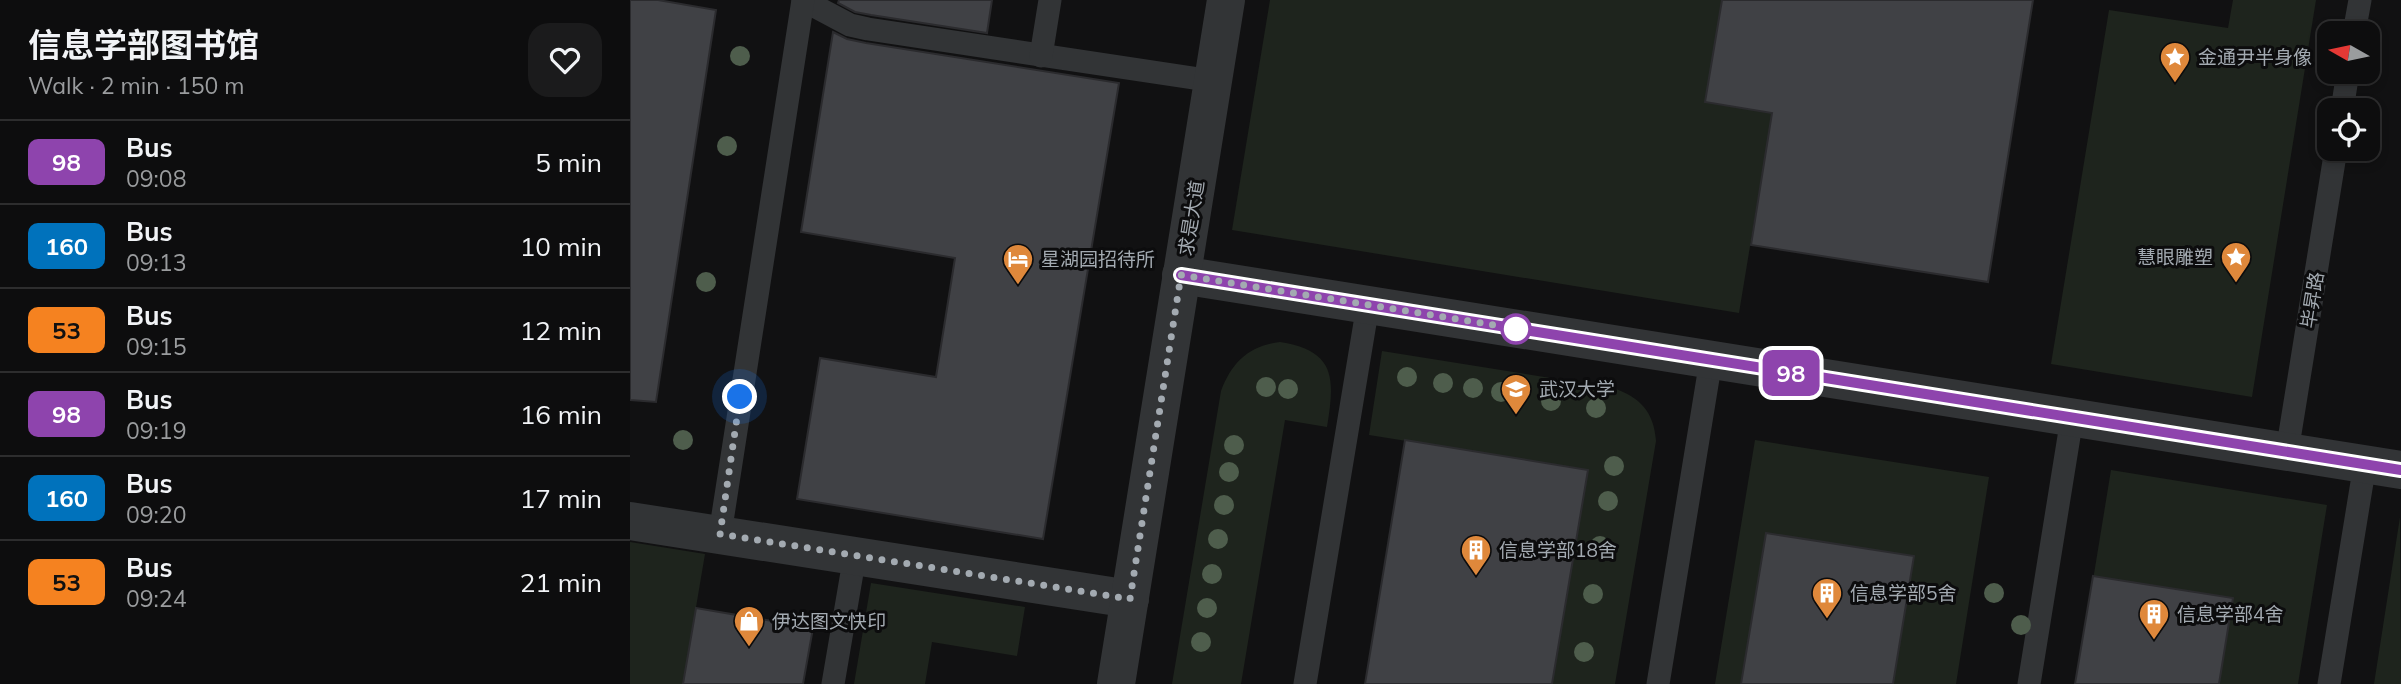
<!DOCTYPE html>
<meta charset="utf-8">
<style>
body{margin:0;font-family:Mulish,"Noto Sans SC",sans-serif;background:#1b1b1c;color:#f1f3f6;height:100vh;display:flex;flex-direction:column;font-size:26px;white-space:nowrap}
*{box-sizing:border-box;margin:0}
p{font-size:23px;color:#9a9c9e}
.icon{flex:none;width:38px;height:38px;fill:none;stroke:currentColor;stroke-width:2;stroke-linecap:round;stroke-linejoin:round}
.map{position:relative;flex:1;overflow:hidden}
.drawer{display:flex;flex-direction:column;background:#0d0d0e;width:630px}
.drawer>*{flex:none}
.badge{padding:0 14px;border-radius:10px;font-size:24px;line-height:46px}
.needle{width:46px;rotate:279deg}
.fabs{position:absolute;left:1687px;top:21px;display:grid;gap:14px}
.fabs a{display:grid;place-items:center;width:63px;height:63px;border-radius:14px;background:#0d0d0e;box-shadow:0 4px 10px #0003,0 0 0 2px #2d2d2e;font-size:35px}
.you{position:absolute;width:35px;height:35px;margin:-18px;border:5px solid #fff;border-radius:50%;background:#1a73e8;box-shadow:0 0 0 10px #1a73e833}
.map>.badge{position:absolute;translate:-50% -50%;box-shadow:0 0 0 4px #fff}
.round{display:grid;place-items:center;flex:none;width:74px;height:74px;border-radius:21px;background:#1b1b1c}
.summary{display:flex;align-items:center;justify-content:space-between;height:119px;padding:0 28px}
h1{font-size:33px;font-weight:700;line-height:52px}
ul{padding:0;list-style:none}
li{display:flex;align-items:center;gap:21px;height:84px;padding:0 28px;border-top:2px solid #2d2d2e}
li div{flex:1}
li b{display:block;font-size:26px}
li em{font-style:normal}
li .badge{min-width:77px;font-weight:700;text-align:center}
main{display:flex;flex:1;min-height:0}
.map>svg:first-child{display:block}
.green{fill:#1e241d}
.building{fill:#404145;stroke:#2b2b2e;stroke-width:2}
.lines{fill:none;stroke-linecap:round;stroke-linejoin:round}
.service{stroke:#323436;stroke-width:23}
.minor{stroke:#323436;stroke-width:38}
.tree{fill:#4e5d4c}
.line-casing{stroke:#fff;stroke-width:16}
.line{stroke:#8e44ad;stroke-width:10}
.walk{stroke:#a3aab1;stroke-width:7;stroke-dasharray:0 12.6}
.stop-dot{fill:#fff;stroke:#8e44ad;stroke-width:3.5}
.labels{text-anchor:middle;dominant-baseline:central;stroke-width:6;stroke-linejoin:round;paint-order:stroke}
.poi-label{font-size:19px;fill:#a3aab1;stroke:#0c0c0d;text-anchor:start}
.street-label{font-size:19px;fill:#a3aab1;stroke:#0c0c0d}
</style>
<main>
<section class="drawer">
<div class="summary"><div><h1>信息学部图书馆</h1><p>Walk · 2 min · 150 m</p></div><a class="round"><svg class="icon" aria-label="heart" viewBox="0 0 24 24"><path d="M12 20l-8-8c-3-5 5-10 8-4 3-6 11-1 8 4z"/></svg></a></div>
<ul>
<li><span class="badge" style="background:#8e44ad;color:#fff">98</span><div><b>Bus</b><p>09:08</p></div><em>5 min</em></li>
<li><span class="badge" style="background:#0072bc;color:#fff">160</span><div><b>Bus</b><p>09:13</p></div><em>10 min</em></li>
<li><span class="badge" style="background:#f58220;color:#111">53</span><div><b>Bus</b><p>09:15</p></div><em>12 min</em></li>
<li><span class="badge" style="background:#8e44ad;color:#fff">98</span><div><b>Bus</b><p>09:19</p></div><em>16 min</em></li>
<li><span class="badge" style="background:#0072bc;color:#fff">160</span><div><b>Bus</b><p>09:20</p></div><em>17 min</em></li>
<li><span class="badge" style="background:#f58220;color:#111">53</span><div><b>Bus</b><p>09:24</p></div><em>21 min</em></li>
</ul>
</section>
<div class="map">
<svg width="1771" height="684" viewBox="0 0 1771 684">
<rect width="100%" height="100%" fill="#111112"/>
<g class="green">
<polygon points="640,0 1092,0 1142,113 1109,313 602,230"/>
<polygon points="1603,0 1686,0 1622,397 1421,364 1479,10 1598,28"/>
<path d="M650 342C706 351 705 378 697 427L655 420 611 684H542L591 391C602 362 619 346 650 342Z"/>
<path d="M752 351 983 388C1010 397 1024 412 1026 441L985 684H922L958 470 739 435Z"/>
<polygon points="1125,440 1359,477 1326,684 1263,684 1283,556 1136,533 1111,684 1085,684"/>
<polygon points="1481,470 1697,505 1668,684 1446,684"/>
<polygon points="1770,517 1771,684 1744,684"/>
<polygon points="0,542 75,554 53,684 0,684"/>
<polygon points="241,583 395,607 387,656 302,642 295,684 224,684"/>
</g>
<g class="building">
<polygon points="0,0 28,0 86,10 26,402 0,400"/>
<polygon points="209,0 362,0 357,33 241,15 225,12 208,3"/>
<polygon points="1092,0 1403,0 1358,282 1121,245 1142,113 1075,102"/>
<polygon points="203,32 217,39 236,43 489,83 413,539 167,499 190,358 306,377 325,258 171,232"/>
<polygon points="775,440 958,470 922,684 735,684"/>
<polygon points="1136,533 1284,556 1263,684 1111,684"/>
<polygon points="1463,576 1603,598 1589,684 1445,684"/>
<polygon points="66,608 183,628 173,684 53,684"/>
</g>
<g class="lines">
<g class="service">
<polyline points="173,0 220,25 238,29 583,81"/>
<polyline points="1724,33 1730,0"/>
<polyline points="411,56 420,0"/>
<polyline points="1712,110 1718,72"/>
<polyline points="1657,452 1706,149"/>
<polyline points="90,534 173,0"/>
<polyline points="203,684 225,555"/>
<polyline points="675,684 738,305"/>
<polyline points="1028,684 1081,360"/>
<polyline points="1399,684 1442,418"/>
<polyline points="1699,684 1735,464"/>
</g>
<g class="minor">
<polyline points="551,275 1771,470"/>
<polyline points="0,521 500,599"/>
<polyline points="486,684 596,0"/>
</g>
</g>
<g class="tree">
<circle cx="110" cy="56" r="10"/>
<circle cx="97" cy="146" r="10"/>
<circle cx="76" cy="282" r="10"/>
<circle cx="777" cy="377" r="10"/>
<circle cx="813" cy="383" r="10"/>
<circle cx="636" cy="387" r="10"/>
<circle cx="843" cy="388" r="10"/>
<circle cx="658" cy="389" r="10"/>
<circle cx="871" cy="392" r="10"/>
<circle cx="921" cy="401" r="10"/>
<circle cx="966" cy="408" r="10"/>
<circle cx="53" cy="440" r="10"/>
<circle cx="604" cy="445" r="10"/>
<circle cx="984" cy="466" r="10"/>
<circle cx="599" cy="472" r="10"/>
<circle cx="978" cy="501" r="10"/>
<circle cx="594" cy="505" r="10"/>
<circle cx="588" cy="539" r="10"/>
<circle cx="970" cy="546" r="10"/>
<circle cx="582" cy="574" r="10"/>
<circle cx="1364" cy="593" r="10"/>
<circle cx="963" cy="594" r="10"/>
<circle cx="577" cy="608" r="10"/>
<circle cx="1391" cy="625" r="10"/>
<circle cx="571" cy="642" r="10"/>
<circle cx="954" cy="652" r="10"/>
</g>
<g class="lines">
<g class="line-casing">
<polyline id="line" points="551,275 1771,470"/>
</g>
<use href="#line" class="line"/>
<polyline class="walk" points="110,397 90,534 500,599 551,275 896,330 886,329"/>
</g>
<defs>
<g id="sight-pin" transform="scale(1.575)"><path d="M0 17L-7.5 6A9.5 9.5 0 1 1 7.5 6Z" fill="#df883b" stroke="#0c0c0d"/><path d="M0-6L1.8-2.2L6-1.7L2.9 1.2L3.7 5.4L0 3.3L-3.7 5.4L-2.9 1.2L-6-1.7L-1.8-2.2Z" fill="#fff"/></g>
<g id="hotel-pin" transform="scale(1.575)"><path d="M0 17L-7.5 6A9.5 9.5 0 1 1 7.5 6Z" fill="#df883b" stroke="#0c0c0d"/><path d="M-6-4.5h1.5V1H6V5H4.5V3h-9V5H-6ZM-4 0a1.8 1.8 0 1 1 3.6 0ZM.5 0V-2.5h3Q6-2.5 6 0Z" fill="#fff"/></g>
<g id="university-pin" transform="scale(1.575)"><path d="M0 17L-7.5 6A9.5 9.5 0 1 1 7.5 6Z" fill="#df883b" stroke="#0c0c0d"/><path d="M0-5L7-2L0 1L-7-2ZM-4 1L0 2.5L4 1V4Q0 6-4 4Z" fill="#fff"/></g>
<g id="building-pin" transform="scale(1.575)"><path d="M0 17L-7.5 6A9.5 9.5 0 1 1 7.5 6Z" fill="#df883b" stroke="#0c0c0d"/><path d="M-4-6H4V6H1V3H-1V6H-4ZM-2.5-4.3h1.7v1.8h-1.7ZM.8-4.3h1.7v1.8H.8ZM-2.5-1h1.7V.8h-1.7ZM.8-1h1.7V.8H.8Z" fill="#fff"/></g>
<g id="shop-pin" transform="scale(1.575)"><path d="M0 17L-7.5 6A9.5 9.5 0 1 1 7.5 6Z" fill="#df883b" stroke="#0c0c0d"/><path d="M-5-2.5h2.3a2.7 3.5 0 0 1 5.4 0H5L5.5 6h-11ZM-1.5-2.5h3a1.5 2.3 0 0 0-3 0Z" fill="#fff"/></g>
</defs>
<g fill-rule="evenodd">
<use href="#sight-pin" x="1545" y="57"/>
<use href="#sight-pin" x="1606" y="257"/>
<use href="#hotel-pin" x="388" y="259"/>
<use href="#university-pin" x="886" y="389"/>
<use href="#building-pin" x="846" y="550"/>
<use href="#building-pin" x="1197" y="593"/>
<use href="#building-pin" x="1524" y="614"/>
<use href="#shop-pin" x="119" y="621"/>
</g>
<circle class="stop-dot" cx="886" cy="329" r="14"/>
<g class="labels">
<g class="poi-label">
<text x="1568" y="57">金通尹半身像</text>
<text x="1583" y="257" text-anchor="end">慧眼雕塑</text>
<text x="411" y="259">星湖园招待所</text>
<text x="909" y="389">武汉大学</text>
<text x="869" y="550">信息学部18舍</text>
<text x="1220" y="593">信息学部5舍</text>
<text x="1547" y="614">信息学部4舍</text>
<text x="142" y="621">伊达图文快印</text>
</g>
<g class="street-label">
<text transform="translate(561 218) rotate(-81)">求是大道</text>
<text transform="translate(1682 300) rotate(-81)">毕昇路</text>
</g>
</g>
</svg>
<div class="fabs">
<a><svg class="needle" viewBox="-14 -14 28 28"><path d="M0-13l5 13h-10z" fill="#e53935"/><path d="M0 13l5-13h-10z" fill="#9a9c9e"/></svg></a>
<a><svg class="icon" aria-label="locate" viewBox="0 0 24 24"><circle cx="12" cy="12" r="6"/><path d="M12 2v4M12 18v4M2 12h4M18 12h4"/></svg></a>
</div>
<div class="you" style="left:110px;top:397px"></div>
<b class="badge" style="left:1161px;top:373px;background:#8e44ad;color:#fff">98</b>
</div>
</main>
